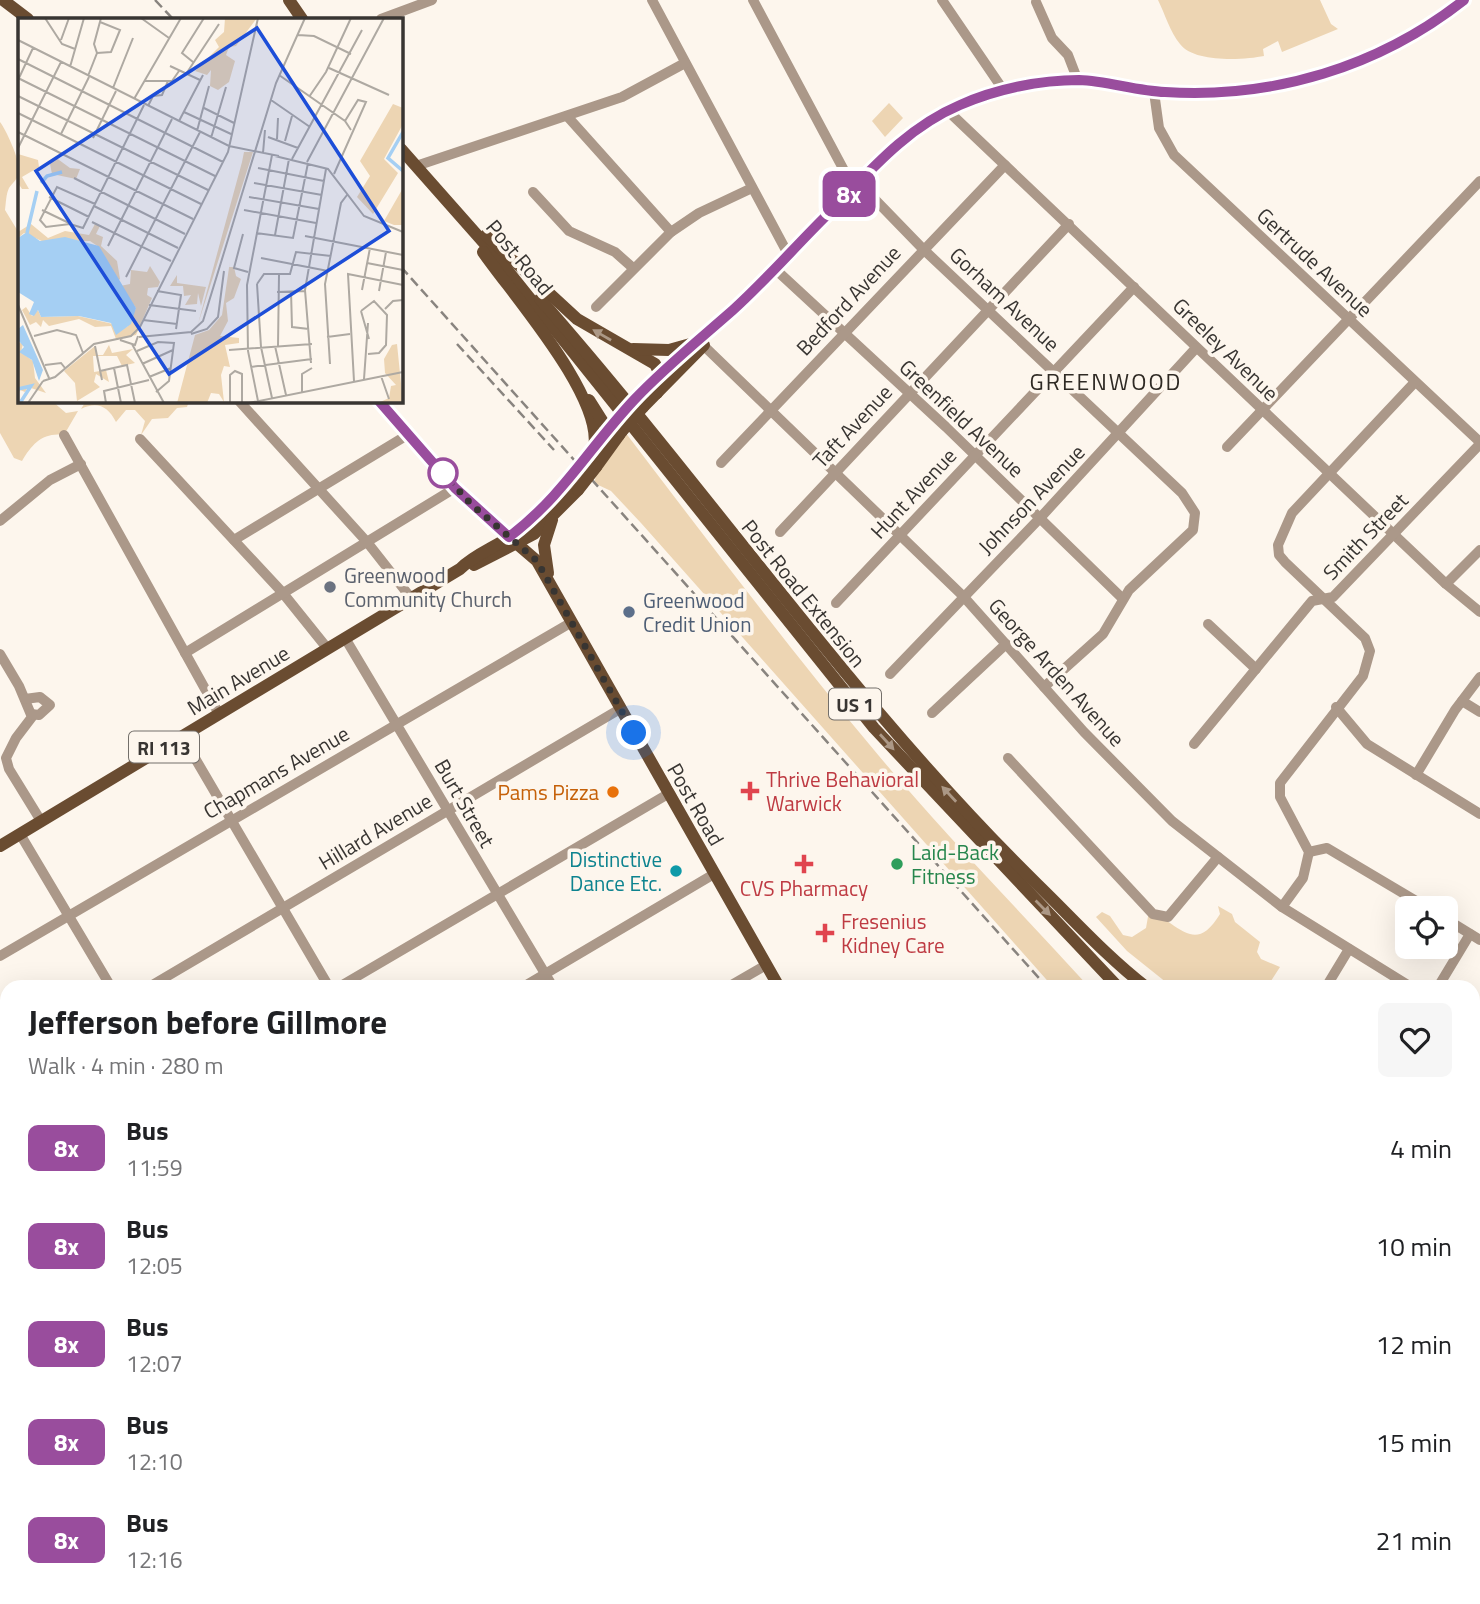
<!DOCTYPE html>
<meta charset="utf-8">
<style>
body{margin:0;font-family:"Titillium Web",sans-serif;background:#f6f6f6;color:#202124;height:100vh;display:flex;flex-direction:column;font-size:26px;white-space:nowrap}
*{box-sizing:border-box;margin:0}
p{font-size:23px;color:#757577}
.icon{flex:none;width:38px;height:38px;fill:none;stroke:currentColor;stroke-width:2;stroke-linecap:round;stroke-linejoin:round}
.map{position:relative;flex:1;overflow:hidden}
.side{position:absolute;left:0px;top:980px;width:1480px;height:625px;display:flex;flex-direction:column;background:#fff;border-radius:21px 21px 0 0;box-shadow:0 7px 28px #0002}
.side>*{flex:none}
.badge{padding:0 14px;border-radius:10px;font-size:24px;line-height:46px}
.controls{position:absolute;left:1395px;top:896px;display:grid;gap:14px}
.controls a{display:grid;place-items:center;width:63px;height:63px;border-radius:10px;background:#fff;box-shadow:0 7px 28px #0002;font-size:35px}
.you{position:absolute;width:35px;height:35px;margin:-18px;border:5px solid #fff;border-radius:50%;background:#1a73e8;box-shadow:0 0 0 10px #1a73e833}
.map>.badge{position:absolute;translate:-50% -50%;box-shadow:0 0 0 4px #fff}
.round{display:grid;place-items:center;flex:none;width:74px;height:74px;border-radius:10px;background:#f6f6f6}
.summary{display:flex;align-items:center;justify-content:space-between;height:119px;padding:0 28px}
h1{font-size:33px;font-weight:700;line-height:52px}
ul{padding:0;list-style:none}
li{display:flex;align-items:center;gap:21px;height:98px;padding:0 28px}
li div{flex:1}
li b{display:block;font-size:26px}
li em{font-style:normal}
li .badge{min-width:77px;font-weight:700;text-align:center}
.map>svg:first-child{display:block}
.green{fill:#edd5b3}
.water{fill:#a5cff3}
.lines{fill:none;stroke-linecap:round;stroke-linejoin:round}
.stream{stroke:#a5cff3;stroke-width:2.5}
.minor{stroke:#ab9889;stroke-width:10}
.major{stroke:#6a4c31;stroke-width:12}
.rail{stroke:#89847f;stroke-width:2.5;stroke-dasharray:10 5;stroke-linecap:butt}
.major-bridge{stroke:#6a4c31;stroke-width:12}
.oneway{fill:#ac9886}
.line-casing{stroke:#fff;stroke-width:16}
.line{stroke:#994d9d;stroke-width:10}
.walk{stroke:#383532;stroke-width:7;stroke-dasharray:0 12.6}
.stop-dot{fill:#fff;stroke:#994d9d;stroke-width:3.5}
.worship-dot{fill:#6b7280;stroke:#fdf6ed;stroke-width:2.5}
.service-dot{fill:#5c6f8a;stroke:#fdf6ed;stroke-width:2.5}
.health-dot{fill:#e0444e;stroke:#fdf6ed;stroke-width:2.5}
.food-dot{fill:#e8710a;stroke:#fdf6ed;stroke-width:2.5}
.leisure-dot{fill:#2e9e5b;stroke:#fdf6ed;stroke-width:2.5}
.culture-dot{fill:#0f9aa8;stroke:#fdf6ed;stroke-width:2.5}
.labels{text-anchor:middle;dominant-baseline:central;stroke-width:7;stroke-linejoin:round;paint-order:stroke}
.shield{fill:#fdf6ed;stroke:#736f6a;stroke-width:2}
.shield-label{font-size:19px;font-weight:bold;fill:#383532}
.street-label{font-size:21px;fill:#383532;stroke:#fdf6ed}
.worship-label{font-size:21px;fill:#5b616d;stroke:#fdf6ed;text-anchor:start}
.service-label{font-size:21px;fill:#4e5e75;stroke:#fdf6ed;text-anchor:start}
.health-label{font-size:21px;fill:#be3a42;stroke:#fdf6ed;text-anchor:start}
.food-label{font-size:21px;fill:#c56008;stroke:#fdf6ed;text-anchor:end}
.leisure-label{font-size:21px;fill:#27864d;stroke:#fdf6ed;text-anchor:start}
.culture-label{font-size:21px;fill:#0d838f;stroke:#fdf6ed;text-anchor:end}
.neighbourhood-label{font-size:23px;letter-spacing:2px;fill:#2f2a24;stroke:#fdf6ed}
.inset-river{fill:none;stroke:#a5cff3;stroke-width:3.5}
.inset-road{fill:none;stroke:#aea9a2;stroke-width:2}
.view{fill:#1d4ed8;fill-opacity:0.15;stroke:#1d4ed8;stroke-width:3.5}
.inset-edge{fill:none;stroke:#383532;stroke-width:3.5}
</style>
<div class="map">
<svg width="1480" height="1604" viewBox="0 0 1480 1604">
<rect width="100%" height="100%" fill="#fdf6ed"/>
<g class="green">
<path d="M1158 0H1320L1331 24 1338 29 1282 52 1278 41 1263 49 1264 56C1244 60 1194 63 1180 44 1170 32 1165 14 1158 0Z"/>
<polygon points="889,103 903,118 885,137 872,121"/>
<path d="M0 122C6 129 22 165 19 173 18 179 12 183 9 188 6 194 6 203 5 210L19 233V401H52L66 413 78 411 64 435C43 432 32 444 22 461L14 458 0 433Z"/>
<path d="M86 401H189L187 407 177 408 168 418 152 419 141 435 145 421 135 410H126L116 422C108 406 97 401 81 409Z"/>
<path d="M625 432C708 541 791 651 879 756 946 836 1019 910 1089 987H1053L641 523 611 491 594 483 598 469Z"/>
<path d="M1218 906 1232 914 1235 922 1260 942 1257 952 1261 959 1280 967 1267 987H1172L1127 951 1096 917 1102 912 1110 916 1123 935 1132 937 1146 928 1149 911C1181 925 1195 955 1220 914Z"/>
<polygon points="1480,1202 1480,1462 1474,1455 1474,1205"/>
</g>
<polygon class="water" points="524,1598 1083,1598 1087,1604 522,1604"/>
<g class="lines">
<polyline class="stream" points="77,1598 77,1604"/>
<g class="minor">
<polyline points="652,0 788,254"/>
<polyline points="753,0 854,189"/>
<polyline points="942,0 1004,91"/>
<polyline points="1036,2 1052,38 1068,55 1078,81"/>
<polyline points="381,19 432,0"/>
<polyline points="1154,92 1159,128 1174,155 1480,442"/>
<polyline points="948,111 1446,584 1480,612"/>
<polyline points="567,116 671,232"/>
<polyline points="416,166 622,97 685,63"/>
<polyline points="859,183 923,249 1182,493 1195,513 1193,530 1129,590 1103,634 1044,687"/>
<polyline points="533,192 569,231 615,252 633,268"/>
<polyline points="774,268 946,427 1122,598"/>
<polyline points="596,307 671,232 699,213 752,188"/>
<polyline points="704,346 963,596 1084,732 1172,821 1282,907 1411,987"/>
<polyline points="239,401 367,542 411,598"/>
<polyline points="64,435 219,714"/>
<polyline points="140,439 282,592 327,648"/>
<polyline points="1227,447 1480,181"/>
<polyline points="721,463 1005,165"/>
<polyline points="0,521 50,480 81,464"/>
<polyline points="780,532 1069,224"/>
<polyline points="234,540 409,434"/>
<polyline points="1446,584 1480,550"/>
<polyline points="836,603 1134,287"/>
<polyline points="1208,624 1256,669"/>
<polyline points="345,638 553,987"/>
<polyline points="185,653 455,488"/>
<polyline points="0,654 19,686 32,717 16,738 6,758 9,769 41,821"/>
<polyline points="890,674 1040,518 1196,348"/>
<polyline points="25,699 40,697 50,705 39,715 31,714"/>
<polyline points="1462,701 1480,712"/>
<polyline points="1336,707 1367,744 1480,814"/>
<polyline points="932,713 1006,644"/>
<polyline points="182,736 329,987"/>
<polyline points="1194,744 1312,601 1333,597 1480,444"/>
<polyline points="1008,758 1153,914 1168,917 1218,857"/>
<polyline points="1416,775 1455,710 1480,677"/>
<polyline points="20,834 111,987"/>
<polyline points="1309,852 1327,848 1428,908"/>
<polyline points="1282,907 1303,878 1309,852 1280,797 1280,783 1363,676 1370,651 1365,638 1285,562 1279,555 1278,545 1292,513 1415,382"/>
<polyline points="1446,919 1480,940"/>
<polyline points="0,956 572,622"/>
<polyline points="149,987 620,709"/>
<polyline points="339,987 668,794"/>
<polyline points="523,987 714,874"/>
<polyline points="728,987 766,965"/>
<polyline points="1326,987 1349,949"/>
<polyline points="1438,987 1470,934"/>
<polyline points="1474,1026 1480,1029"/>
<polyline points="0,1075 7,1071"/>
<polyline points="1474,1111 1480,1108"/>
<polyline points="0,1172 7,1184"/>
<polyline points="0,1296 7,1291"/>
<polyline points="0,1416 7,1412"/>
<polyline points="0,1551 1,1554"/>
<polyline points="1474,1586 1480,1592"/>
<polyline points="160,1598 162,1604"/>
<polyline points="211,1604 221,1598"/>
<polyline points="386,1604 395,1598"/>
<polyline points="1264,1604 1265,1598"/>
<polyline points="1355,1604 1356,1598"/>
<polyline points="1446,1604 1446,1598"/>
</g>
<g class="major">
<polyline points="3,0 28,19"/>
<polyline points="289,0 302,19"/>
<polyline points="401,149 500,261 874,728 1118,987"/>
<polyline points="486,235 577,319 655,364 663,380 657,393"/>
<path d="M483 252C512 294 604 397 594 448"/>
<path d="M540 299C710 492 854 705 1038 885 1073 919 1107 957 1146 987"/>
<polyline points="633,349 669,350 694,343"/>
<path d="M637 397C668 367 704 339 734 309 769 273 804 238 839 204 883 159 918 117 980 97 1013 87 1050 78 1084 81 1109 83 1133 90 1158 92 1269 100 1376 68 1464 0"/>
<polyline points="589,400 608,430 619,435"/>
<polyline points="379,401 471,504 537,561 779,987"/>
<polyline points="643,407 704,345"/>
<polyline points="596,467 622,431"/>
<polyline points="474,565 534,534 578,490"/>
<polyline points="548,573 544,545 552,520"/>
<path d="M0 846 460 569C475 554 494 548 511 536 534 520 552 501 571 480"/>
<polyline points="1144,1598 1151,1604"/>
<polyline points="1211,1604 1213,1598"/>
<polyline points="1226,1604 1228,1598"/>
</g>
<g class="rail">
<polyline points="155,0 173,19"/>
<polyline points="401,267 1047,987"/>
<polyline points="457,344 554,450"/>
<polyline points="1474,1465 1480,1473"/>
</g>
<g class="major-bridge">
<polyline points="614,422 637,397"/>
<polyline points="622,431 643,407"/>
<polyline points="571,480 588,458"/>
<polyline points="578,490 596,467"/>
</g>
</g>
<defs><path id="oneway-solid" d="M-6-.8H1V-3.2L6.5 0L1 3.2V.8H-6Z" transform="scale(1.75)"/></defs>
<g class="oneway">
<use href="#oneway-solid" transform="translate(602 335) rotate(-150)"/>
<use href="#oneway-solid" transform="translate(887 742) rotate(48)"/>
<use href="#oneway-solid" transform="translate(949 794) rotate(-133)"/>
<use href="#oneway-solid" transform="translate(1043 908) rotate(45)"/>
</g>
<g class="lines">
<g class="line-casing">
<path id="line" d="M379 401 455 488 509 537C563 496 589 448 634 400 664 368 700 339 733 310 764 282 793 249 823 219 865 177 903 129 960 105 996 89 1040 80 1079 80 1108 81 1136 91 1165 92 1273 99 1379 67 1464 0"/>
</g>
<use href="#line" class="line"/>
<polyline class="walk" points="443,473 471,504 537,561 634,733"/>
</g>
<circle class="stop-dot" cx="443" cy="473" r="14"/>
<circle class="worship-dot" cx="330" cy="587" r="7"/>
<circle class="service-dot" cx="629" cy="612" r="7"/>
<g class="health-dot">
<path d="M746.5 780.5h7v7h7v7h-7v7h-7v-7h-7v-7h7z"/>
<path d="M800.5 853.5h7v7h7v7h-7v7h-7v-7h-7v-7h7z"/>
<path d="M821.5 922.5h7v7h7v7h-7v7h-7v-7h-7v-7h7z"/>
</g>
<circle class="food-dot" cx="613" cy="792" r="7"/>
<circle class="leisure-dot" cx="897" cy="864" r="7"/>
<circle class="culture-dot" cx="676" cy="871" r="7"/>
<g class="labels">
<g class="shield">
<rect x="829" y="688.5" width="52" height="31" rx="5"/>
<rect x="129" y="731.5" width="70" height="31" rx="5"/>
</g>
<g class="shield-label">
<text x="855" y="704">US 1</text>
<text x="164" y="747">RI 113</text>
</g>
<g class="street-label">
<text transform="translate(520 257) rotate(50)">Post Road</text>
<text transform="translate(1315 262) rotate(43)">Gertrude Avenue</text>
<text transform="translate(1005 299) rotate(43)">Gorham Avenue</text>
<text transform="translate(848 300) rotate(-47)">Bedford Avenue</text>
<text transform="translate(1226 349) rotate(44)">Greeley Avenue</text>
<text transform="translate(962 418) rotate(43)">Greenfield Avenue</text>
<text transform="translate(852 426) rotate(-47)">Taft Avenue</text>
<text transform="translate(913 493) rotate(-47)">Hunt Avenue</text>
<text transform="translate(1031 499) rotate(-46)">Johnson Avenue</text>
<text transform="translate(1365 536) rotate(-46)">Smith Street</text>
<text transform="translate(804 593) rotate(51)">Post Road Extension</text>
<text transform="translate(1057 672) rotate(48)">George Arden Avenue</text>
<text transform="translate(238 680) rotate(-31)">Main Avenue</text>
<text transform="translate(276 772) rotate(-30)">Chapmans Avenue</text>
<text transform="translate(465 803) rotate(60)">Burt Street</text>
<text transform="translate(696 804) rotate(60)">Post Road</text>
<text transform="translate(375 831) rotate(-31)">Hillard Avenue</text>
</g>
<g class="worship-label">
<text x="344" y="575">Greenwood<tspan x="344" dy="24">Community Church</tspan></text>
</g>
<g class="service-label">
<text x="643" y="600">Greenwood<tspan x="643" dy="24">Credit Union</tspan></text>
</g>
<g class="health-label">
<text x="766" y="779">Thrive Behavioral<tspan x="766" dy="24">Warwick</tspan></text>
<text x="804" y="888" text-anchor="middle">CVS Pharmacy</text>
<text x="841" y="921">Fresenius<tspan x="841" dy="24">Kidney Care</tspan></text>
</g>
<g class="food-label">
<text x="599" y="792">Pams Pizza</text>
</g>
<g class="leisure-label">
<text x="911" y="852">Laid-Back<tspan x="911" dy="24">Fitness</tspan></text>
</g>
<g class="culture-label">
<text x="662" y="859">Distinctive<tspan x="662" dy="24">Dance Etc.</tspan></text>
</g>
<g class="neighbourhood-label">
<text x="1106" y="381">GREENWOOD</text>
</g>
</g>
<g transform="translate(18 18)">
<rect width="385" height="385" fill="#fdf6ed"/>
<path d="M207 0H239L218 28 211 29 208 37 217 43 211 64 200 72 192 68 193 52 189 57 177 53 201 29 197 22 206 14ZM375 86 385 90V106L366 141 380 155 355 196 339 179 352 158 342 143ZM226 134H235L180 306 224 144ZM0 136 20 142 21 149 4 159 11 171H4L0 165ZM37 139 52 150 62 151 58 161 34 156 32 146ZM385 170V207H376L366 203ZM13 206 30 220 47 213 71 217 77 206 82 208 78 216 85 219 83 228 99 243 102 261 99 264 81 229 72 223 26 224 6 215 0 220V214ZM212 243 211 249H216L218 258 223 261 216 280 208 285 210 303 202 318 221 320V325L207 327 212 349 206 348 203 357 206 384 201 376 193 375 189 385H159L177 317 191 312 204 297ZM132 248 142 264 140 269 130 270 129 277 134 280 118 317 98 321 93 308 77 309 61 301 31 308 25 302 23 309 18 304 12 307 4 292 8 289 14 298 20 292 23 299 60 298 95 306 97 311 109 309 118 290 102 268 112 266 113 252 129 254ZM159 257V265L188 269 183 288 180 275 179 286 167 287 173 277 166 278 165 268H152ZM0 324 5 326 3 334 15 343 17 360 28 375 10 369 7 374 2 372 0 379ZM379 326 385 385H360L371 380 373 368 378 367 367 355 366 341 374 327ZM91 327 94 335 115 331 108 337 117 345 104 348 99 338H75L76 354 88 352 91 364 78 356 76 364 82 369 59 383 57 365 46 353 77 328 79 337H85Z" fill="#edd5b3"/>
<path d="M9 214 22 223 47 219 81 228 118 290 113 306 98 317 93 305 61 298 23 299 20 292 16 298 11 296 16 284 0 274V220ZM5 307 25 352 21 363 14 342 1 334 6 329 0 322V311Z" fill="#a5cff3"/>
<path class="inset-river" d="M385 114 370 140 385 153M23 165 29 158 44 154M9 215 19 173M0 371 13 368 2 385"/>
<path class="inset-road" d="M27 0 44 26 57 31M123 0 151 20M280 17 296 18 333 36M0 22 211 128 261 138M43 22 51 0M79 35 93 34 102 12 82 4M0 41 205 144M175 44 164 35 186 0M152 48 182 62M52 49 66 0M311 50 371 77M168 56 201 6M261 57 327 103 333 112M70 58 79 35 76 26 83 0M0 60 197 158M1 60 15 30M126 63H154L161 53M95 70 115 20M0 78 190 172M291 79 308 54 333 0M116 81 163 0M253 82 292 109M130 88 135 78 144 77 150 63M186 90 216 105M166 94 213 116M0 95 183 186M161 103 185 57M179 113 191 68M0 114 175 201M43 116 71 59M250 119 280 130M75 120 98 73M193 120 208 69M259 121 260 100M267 123 274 98M0 130 43 44M245 135 247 112M257 138 310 151 346 198 385 214M274 141 344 12M289 144 366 0M240 150 306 163M316 156 348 84 340 82 327 103M56 160 167 216M236 165 304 177M31 179 71 199M231 179 301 191M77 186 39 169 22 202 28 209 52 206 65 210 126 87M76 188 160 230M24 192 51 205M226 192 298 205M74 204 153 243M238 215 275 220 290 145M225 216 216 250 230 254M257 217 271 141M287 218 385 237M90 228 154 101M243 240 310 253M349 245 385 252M108 259 182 114M239 266 243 329 254 380M239 266 246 256H272L278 234 313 238M344 272 352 230M139 273 163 277 158 311M273 273 274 309 291 311M361 273 368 234M259 274 287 273M0 287 31 360M131 287 178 293M367 291 375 283 385 282M343 293 356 283 369 297 368 327 361 335 350 336M343 293 351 321M125 302 159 306M173 316 189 311 200 299 206 253M16 318 39 312 58 317 65 335M121 319 173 314 185 303 258 65 287 0M309 319 332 316M102 322 117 327 120 318M114 326 146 385M77 328 84 362M257 328 268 377M260 328 261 257M211 332 294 326M119 333 140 324 156 325 151 363 138 374M293 345 287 272 308 151M124 346 155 332M312 346 307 266 323 185 329 177M27 347 43 345 47 350M233 349 294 341M96 350 103 385M82 353 109 347 117 385M363 358 371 381M131 359 153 350M346 361 350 305M25 363 37 359 76 326 113 318 122 309 210 134 240 0M336 363 330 256 385 267M284 374V356L294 350M240 383 230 333 229 267 254 137M10 385 25 363M88 385 86 373 131 362M212 385V357L217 353 224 356V385M231 385 385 354"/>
<path class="view" d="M239 10 371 213 151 356 18 153Z"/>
<rect width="385" height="385" class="inset-edge"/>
</g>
</svg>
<div class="controls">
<a><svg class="icon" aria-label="locate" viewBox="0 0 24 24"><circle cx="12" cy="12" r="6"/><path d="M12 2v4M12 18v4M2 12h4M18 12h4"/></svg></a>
</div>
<div class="you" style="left:634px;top:733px"></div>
<b class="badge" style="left:849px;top:194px;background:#994d9d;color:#fff">8x</b>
<section class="side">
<div class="summary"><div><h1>Jefferson before Gillmore</h1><p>Walk · 4 min · 280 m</p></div><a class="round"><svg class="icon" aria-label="heart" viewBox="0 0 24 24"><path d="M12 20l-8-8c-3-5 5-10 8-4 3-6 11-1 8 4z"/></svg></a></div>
<ul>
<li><span class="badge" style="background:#994d9d;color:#fff">8x</span><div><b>Bus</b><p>11:59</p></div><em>4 min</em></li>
<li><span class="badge" style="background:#994d9d;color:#fff">8x</span><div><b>Bus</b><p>12:05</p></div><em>10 min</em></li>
<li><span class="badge" style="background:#994d9d;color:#fff">8x</span><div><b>Bus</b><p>12:07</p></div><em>12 min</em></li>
<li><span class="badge" style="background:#994d9d;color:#fff">8x</span><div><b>Bus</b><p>12:10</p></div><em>15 min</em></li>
<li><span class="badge" style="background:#994d9d;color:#fff">8x</span><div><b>Bus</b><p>12:16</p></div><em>21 min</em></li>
</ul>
</section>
</div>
